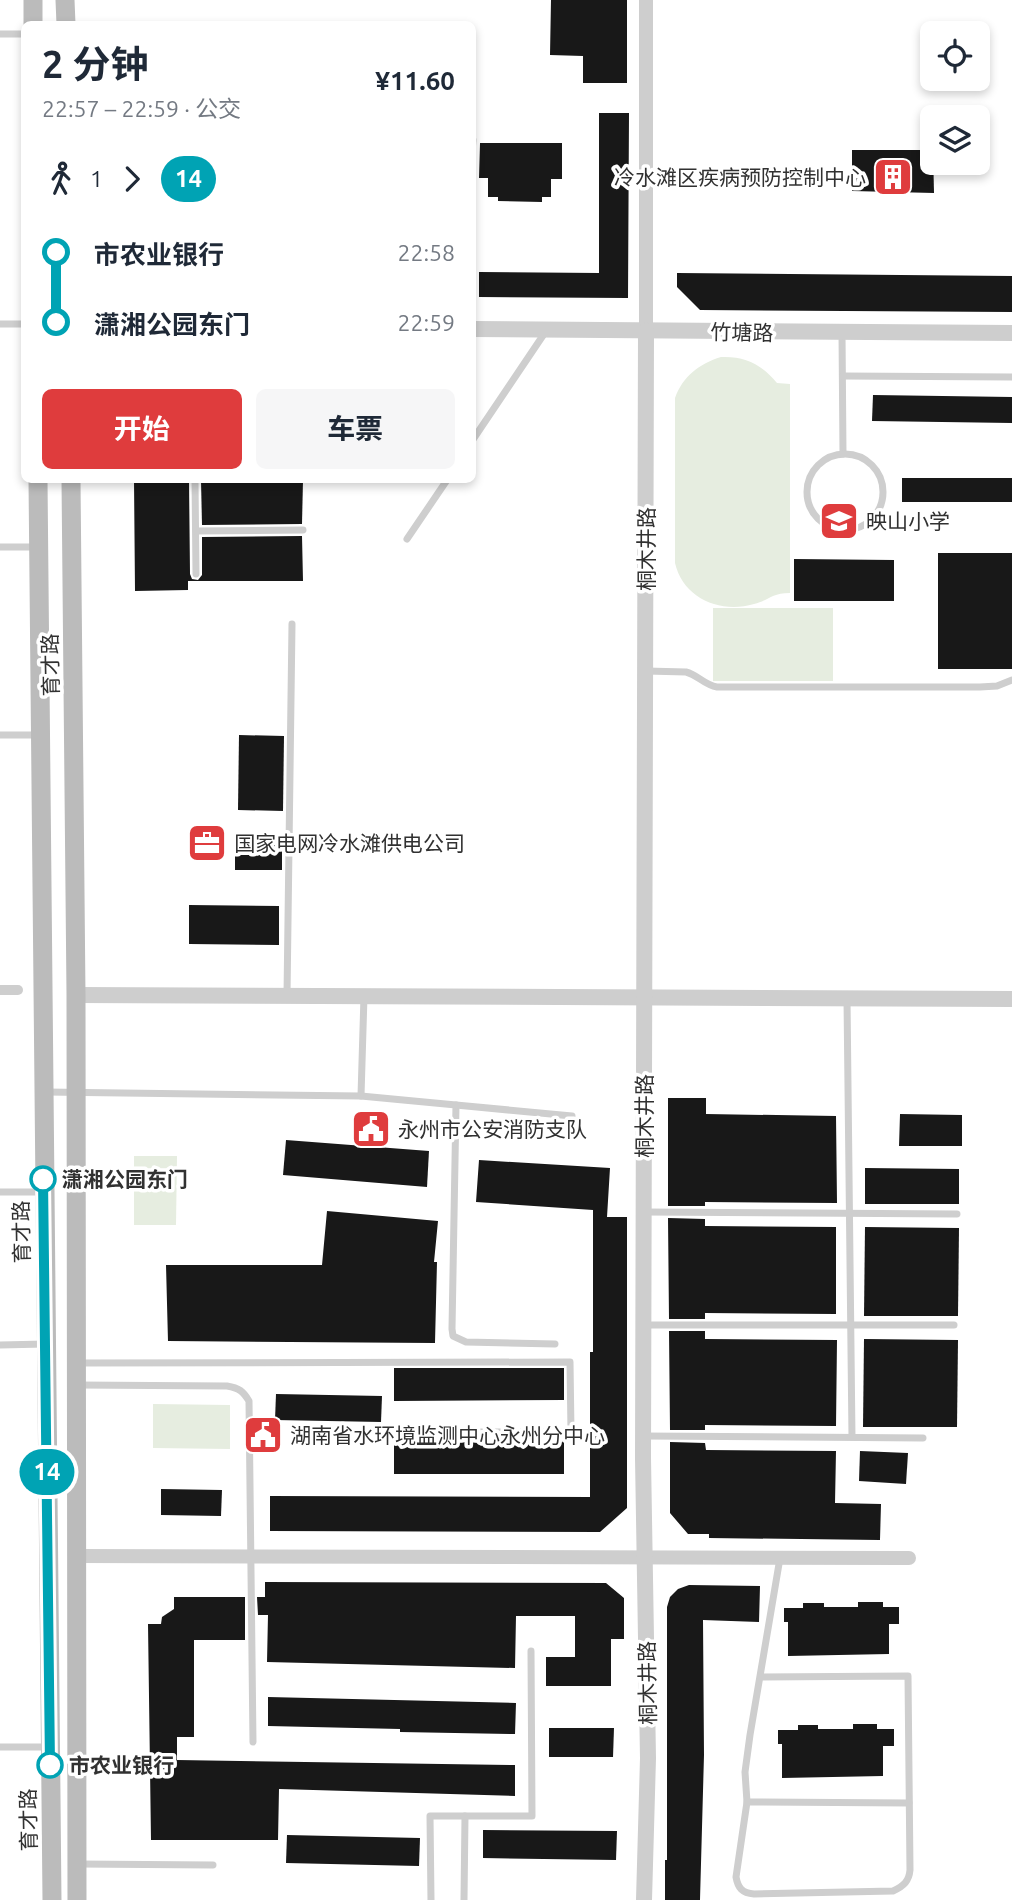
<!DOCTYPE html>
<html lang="zh">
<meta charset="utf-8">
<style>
body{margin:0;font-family:Ubuntu,"Noto Sans SC",sans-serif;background:#f6f6f7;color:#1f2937;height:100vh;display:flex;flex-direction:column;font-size:26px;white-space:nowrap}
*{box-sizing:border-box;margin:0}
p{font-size:23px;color:#747a83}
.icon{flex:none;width:38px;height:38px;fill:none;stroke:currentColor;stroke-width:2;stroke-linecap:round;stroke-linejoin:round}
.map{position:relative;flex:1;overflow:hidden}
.details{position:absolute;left:21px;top:21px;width:455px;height:462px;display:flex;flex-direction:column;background:#fff;border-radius:10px;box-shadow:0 4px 10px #0003}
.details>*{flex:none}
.badge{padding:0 14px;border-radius:23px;font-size:24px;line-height:46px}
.tools{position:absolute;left:920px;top:21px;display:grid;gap:14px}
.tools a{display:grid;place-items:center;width:70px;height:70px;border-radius:10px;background:#fff;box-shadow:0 4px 10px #0003;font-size:35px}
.map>.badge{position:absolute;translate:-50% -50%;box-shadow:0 0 0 4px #fff}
.legs{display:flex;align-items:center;gap:10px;height:77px;padding:0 21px;font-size:23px}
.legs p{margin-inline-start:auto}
.head{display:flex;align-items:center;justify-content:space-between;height:119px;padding:0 21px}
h1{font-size:38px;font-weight:700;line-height:52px}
.primary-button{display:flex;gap:14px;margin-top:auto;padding:14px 21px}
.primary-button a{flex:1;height:80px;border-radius:10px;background:#df3c3d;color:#fff;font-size:28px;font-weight:700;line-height:80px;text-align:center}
.primary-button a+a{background:#f6f6f7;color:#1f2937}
ul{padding:0 21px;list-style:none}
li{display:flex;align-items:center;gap:24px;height:70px;font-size:26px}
li i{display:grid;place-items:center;width:10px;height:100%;margin:0 9px;background:currentColor}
li i::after{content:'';width:18px;height:18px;margin:-9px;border:5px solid;border-radius:50%;background:#fff}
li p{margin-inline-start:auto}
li:first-child i{background:linear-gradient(#0000 50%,currentColor 0)}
li:last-child i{background:linear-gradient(currentColor 50%,#0000 0)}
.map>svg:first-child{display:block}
.garden{fill:#e6ede0}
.building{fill:#181818}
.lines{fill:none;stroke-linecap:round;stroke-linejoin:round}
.service{stroke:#cecece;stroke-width:7}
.pedestrian{stroke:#cecece;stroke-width:10}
.minor{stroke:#cecece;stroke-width:14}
.tertiary{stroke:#cecece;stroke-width:16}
.secondary{stroke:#bbb;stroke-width:19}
.line-1-casing{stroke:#fff;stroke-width:16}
.line-1{stroke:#00a3b4;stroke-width:10}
.stop-1-dot{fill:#fff;stroke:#00a3b4;stroke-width:3.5}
.labels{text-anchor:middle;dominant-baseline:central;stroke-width:7;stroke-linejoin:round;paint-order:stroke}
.poi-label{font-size:21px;fill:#313131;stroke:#fff;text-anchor:start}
.street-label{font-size:21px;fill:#313131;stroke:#fff}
.stop-label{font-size:21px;font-weight:bold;fill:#313131;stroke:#fff;text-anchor:start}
</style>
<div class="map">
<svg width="1012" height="1900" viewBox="0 0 1012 1900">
<rect width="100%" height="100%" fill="#fff"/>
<g class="garden">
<path d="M721 357C745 356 761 364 777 383L790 384V593C771 593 770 600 754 604 720 614 683 598 675 563V398C683 376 699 364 721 357Z"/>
<rect x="713" y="608" width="120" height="73"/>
<polygon points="134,1156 177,1156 176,1225 134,1225"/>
<polygon points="153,1404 230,1405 230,1449 153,1448"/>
</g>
<g class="building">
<polygon points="551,0 627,0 627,83 583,83 583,56 550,55"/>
<polygon points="599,113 629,113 628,298 479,297 479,272 599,273"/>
<polygon points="480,143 562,143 562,179 551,179 551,197 542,197 542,202 498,201 498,197 488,197 488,178 479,178"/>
<polygon points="852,150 933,150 934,193 852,191"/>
<polygon points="677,273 1012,276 1012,312 700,310 677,287"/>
<polygon points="873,395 1012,397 1012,423 872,421"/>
<rect x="902" y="478" width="110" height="24"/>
<polygon points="134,480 189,480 190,574 192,579 198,580 202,575 202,537 302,536 303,581 188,581 188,590 135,591"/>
<polygon points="201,480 303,480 302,524 202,525"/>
<rect x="938" y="553" width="74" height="116"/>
<polygon points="794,559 894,560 894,601 794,601"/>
<polygon points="239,735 284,736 283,811 238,810"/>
<rect x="235" y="838" width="47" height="32"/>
<polygon points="189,905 279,906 279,945 189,944"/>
<polygon points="668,1098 706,1098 706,1114 836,1116 837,1203 705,1202 705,1206 668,1206"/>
<polygon points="900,1114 962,1115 962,1146 899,1146"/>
<polygon points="286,1140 429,1151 427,1187 283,1175"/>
<polygon points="479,1160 610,1168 607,1217 627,1217 627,1508 600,1532 270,1531 270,1496 590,1497 590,1352 593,1352 593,1210 476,1202"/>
<polygon points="865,1168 959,1169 959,1204 865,1204"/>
<polygon points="327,1211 438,1221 434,1262 437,1262 435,1343 168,1341 166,1265 322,1265"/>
<polygon points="668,1218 705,1219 705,1226 836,1227 836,1314 705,1313 705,1319 669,1319"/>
<polygon points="865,1227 959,1228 958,1316 864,1316"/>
<polygon points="669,1331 705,1331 705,1339 837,1340 836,1426 705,1425 705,1430 670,1430"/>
<polygon points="864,1339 958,1340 957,1427 863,1427"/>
<polygon points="394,1368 564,1368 564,1400 394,1401"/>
<polygon points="276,1394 382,1396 381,1422 275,1420"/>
<rect x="394" y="1441" width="170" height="33"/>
<polygon points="670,1442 705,1443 706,1450 836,1451 835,1503 881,1504 880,1540 709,1538 709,1534 688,1534 670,1513"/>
<polygon points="860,1451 908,1453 906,1484 859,1481"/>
<polygon points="161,1489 222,1490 221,1516 161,1515"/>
<polygon points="265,1582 606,1583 624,1598 624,1639 611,1639 611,1686 546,1686 546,1657 575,1657 575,1616 516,1616 515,1668 267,1662 268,1615 258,1615 257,1597 265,1597"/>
<polygon points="689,1585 760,1586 759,1622 703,1620 704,1755 700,1900 665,1900 665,1860 667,1860 667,1607 670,1597 678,1589"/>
<polygon points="174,1597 245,1597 245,1640 194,1640 194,1737 177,1737 177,1760 515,1765 515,1796 279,1789 278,1840 151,1840 148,1624 161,1624 162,1617 174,1609"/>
<polygon points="858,1602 883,1602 883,1607 899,1607 899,1624 889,1624 889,1654 788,1656 788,1622 784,1622 784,1608 803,1608 803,1603 824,1603 824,1607 858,1607"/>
<polygon points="268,1697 516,1703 515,1734 400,1732 400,1729 268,1726"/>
<polygon points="853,1724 877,1724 877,1729 894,1729 894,1746 883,1746 883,1776 782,1778 782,1744 778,1744 778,1730 798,1730 798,1725 818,1725 818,1729 853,1729"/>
<polygon points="549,1728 614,1728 613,1757 549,1757"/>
<polygon points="483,1830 617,1831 616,1860 483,1858"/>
<polygon points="287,1835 420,1838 419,1866 286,1863"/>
</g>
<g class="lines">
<g class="service">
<polyline points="0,34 24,34"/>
<polyline points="472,152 473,140"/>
<polyline points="0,324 24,324"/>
<polyline points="842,333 843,454"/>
<polyline points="843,376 1012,377"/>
<polyline points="472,441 546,331"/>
<circle cx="845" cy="492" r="38"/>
<polyline points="195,480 196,574"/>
<polyline points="196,531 303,530"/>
<polyline points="407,539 447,480"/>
<polyline points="0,547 37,547"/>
<path d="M646 671 686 672C698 675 704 685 717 687H980L997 686 1012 680"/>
<polyline points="0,735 38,735"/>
<polyline points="287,995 292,624"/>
<polyline points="847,999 852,1437"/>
<polyline points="46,1092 361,1096 456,1105 452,1329 453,1336 466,1342 555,1344"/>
<polyline points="361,1096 364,996"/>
<polyline points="456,1105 572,1116"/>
<polyline points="0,1192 44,1192"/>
<polyline points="645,1212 957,1214"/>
<polyline points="644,1325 954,1325"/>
<polyline points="0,1345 45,1344"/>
<polyline points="77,1363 570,1362 571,1432 398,1432"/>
<path d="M77 1385 227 1386C239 1388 243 1391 249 1401L253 1742"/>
<polyline points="643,1436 923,1438"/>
<path d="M760 1677 908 1676 910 1870C909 1881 904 1886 893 1891L754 1894C742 1893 738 1888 736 1877L747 1802 745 1772 750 1735 780 1558"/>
<polyline points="0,1747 50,1747"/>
<polyline points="747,1802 909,1803"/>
<polyline points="78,1864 213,1865"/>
<polyline points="431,1900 430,1816 465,1816"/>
<polyline points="464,1900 465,1816 532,1816 531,1651"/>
</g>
<polyline class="pedestrian" points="0,990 18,990"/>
<g class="minor">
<polyline points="646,0 646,331"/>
<polyline points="76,1556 909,1558"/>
</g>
<g class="tertiary">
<polyline points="472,329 1012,333"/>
<polyline points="76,995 1012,999"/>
<polyline points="644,1900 648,1758 643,1458 646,331"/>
</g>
<g class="secondary">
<polyline points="33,0 33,24"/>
<polyline points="65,0 66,24"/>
<polyline points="38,480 52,1900"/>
<polyline points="71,480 76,995 77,1900"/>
</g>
</g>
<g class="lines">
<g class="line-1-casing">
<polyline id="line-1" points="43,1179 50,1765"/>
</g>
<use href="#line-1" class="line-1"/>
</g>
<defs>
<g id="building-square" transform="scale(2.0125)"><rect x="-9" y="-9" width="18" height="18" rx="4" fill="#df3c3d" stroke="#fff"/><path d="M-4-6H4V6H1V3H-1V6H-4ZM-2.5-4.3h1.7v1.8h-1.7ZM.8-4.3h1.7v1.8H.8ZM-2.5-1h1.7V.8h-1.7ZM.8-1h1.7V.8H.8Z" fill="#fff"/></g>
<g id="school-square" transform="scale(2.0125)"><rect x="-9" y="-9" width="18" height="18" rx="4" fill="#df3c3d" stroke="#fff"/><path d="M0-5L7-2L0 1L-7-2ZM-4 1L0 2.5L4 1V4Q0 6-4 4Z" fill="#fff"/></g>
<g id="office-square" transform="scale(2.0125)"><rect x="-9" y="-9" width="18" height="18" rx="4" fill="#df3c3d" stroke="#fff"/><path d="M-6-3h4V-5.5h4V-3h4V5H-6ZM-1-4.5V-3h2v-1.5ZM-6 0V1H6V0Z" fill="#fff"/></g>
<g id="civic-square" transform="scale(2.0125)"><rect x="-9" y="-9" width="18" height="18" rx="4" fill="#df3c3d" stroke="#fff"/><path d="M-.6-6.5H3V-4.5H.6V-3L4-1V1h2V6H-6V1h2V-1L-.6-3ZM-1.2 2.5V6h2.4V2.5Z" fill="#fff"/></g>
</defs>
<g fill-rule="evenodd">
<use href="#building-square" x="893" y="177"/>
<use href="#school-square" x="839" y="521"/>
<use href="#office-square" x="207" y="843"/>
<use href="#civic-square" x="371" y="1129"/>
<use href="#civic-square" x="263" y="1435"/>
</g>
<g class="stop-1-dot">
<circle cx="43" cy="1179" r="12"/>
<circle cx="50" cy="1765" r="12"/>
</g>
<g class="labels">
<g class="poi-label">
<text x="866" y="177" text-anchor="end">冷水滩区疾病预防控制中心</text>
<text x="866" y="521">映山小学</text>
<text x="234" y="843">国家电网冷水滩供电公司</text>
<text x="398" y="1129">永州市公安消防支队</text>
<text x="290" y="1435">湖南省水环境监测中心永州分中心</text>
</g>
<g class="street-label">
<text transform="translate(742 332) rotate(1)">竹塘路</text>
<text transform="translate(646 549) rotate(-90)">桐木井路</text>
<text transform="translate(50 665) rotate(-91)">育才路</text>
<text transform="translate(644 1116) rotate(-90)">桐木井路</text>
<text transform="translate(21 1232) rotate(-91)">育才路</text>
<text transform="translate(647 1683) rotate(-91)">桐木井路</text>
<text transform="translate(28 1820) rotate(-91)">育才路</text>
</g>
<g class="stop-label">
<text x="62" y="1179">潇湘公园东门</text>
<text x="69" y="1765">市农业银行</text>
</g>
</g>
</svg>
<div class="tools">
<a><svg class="icon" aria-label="locate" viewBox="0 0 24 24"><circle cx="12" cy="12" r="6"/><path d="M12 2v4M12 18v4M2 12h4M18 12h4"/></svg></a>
<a><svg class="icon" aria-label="layers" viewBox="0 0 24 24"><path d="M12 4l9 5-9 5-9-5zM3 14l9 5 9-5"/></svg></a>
</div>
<b class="badge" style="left:47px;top:1472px;background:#00a3b4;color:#fff">14</b>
<section class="details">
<div class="head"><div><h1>2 分钟</h1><p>22:57 – 22:59 · 公交</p></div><b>¥11.60</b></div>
<div class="legs"><svg class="icon" aria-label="walk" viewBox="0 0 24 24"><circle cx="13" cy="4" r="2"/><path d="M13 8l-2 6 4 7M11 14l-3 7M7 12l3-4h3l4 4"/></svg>1<svg class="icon" aria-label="forward" viewBox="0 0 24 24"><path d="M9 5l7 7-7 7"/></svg><b class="badge" style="background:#00a3b4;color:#fff">14</b></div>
<ul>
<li><i style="color:#00a3b4"></i><b>市农业银行</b><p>22:58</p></li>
<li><i style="color:#00a3b4"></i><b>潇湘公园东门</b><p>22:59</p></li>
</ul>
<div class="primary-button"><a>开始</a><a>车票</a></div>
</section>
</div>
